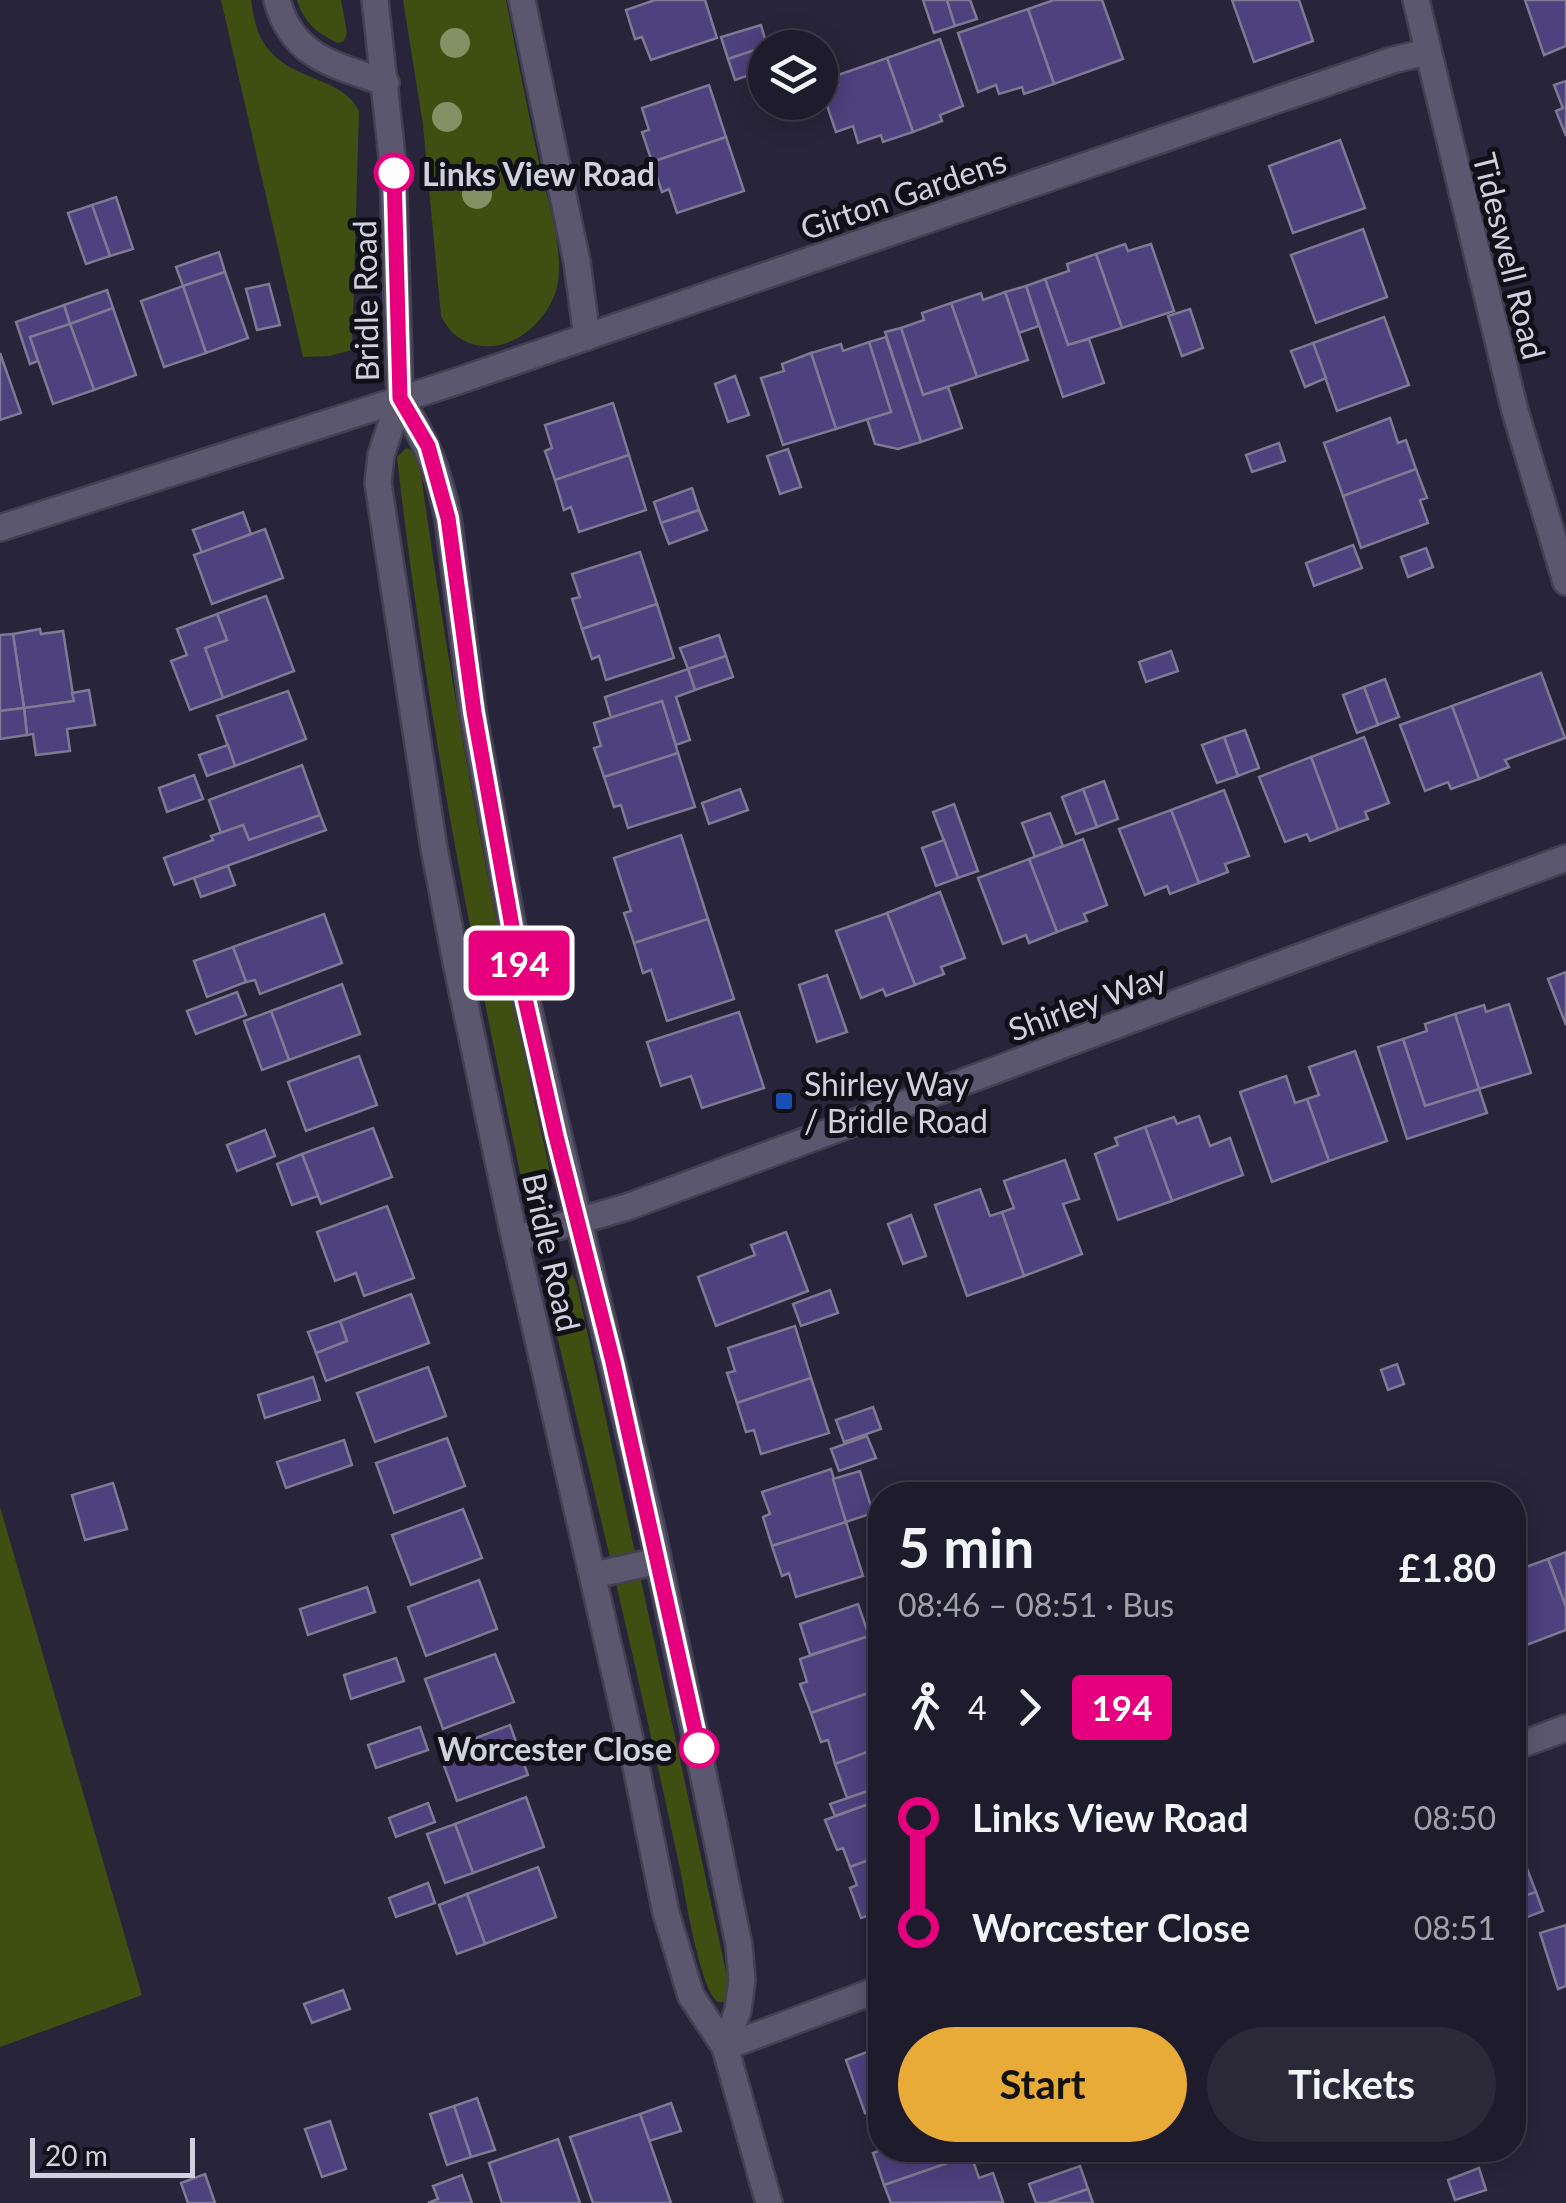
<!DOCTYPE html>
<meta charset="utf-8">
<style>
body{margin:0;font-family:Lato,sans-serif;background:#2b2938;color:#f1f3f6;height:100vh;display:flex;flex-direction:column;font-size:38px;white-space:nowrap}
*{box-sizing:border-box;margin:0}
p{font-size:32px;color:#a1a1a9}
.icon{flex:none;width:55px;height:55px;fill:none;stroke:currentColor;stroke-width:2;stroke-linecap:round;stroke-linejoin:round}
.map{position:relative;flex:1;overflow:hidden}
.drawer{position:absolute;left:868px;top:1482px;width:658px;height:680px;display:flex;flex-direction:column;background:#1e1c2c;border-radius:40px;box-shadow:0 5px 25px #0003,0 0 0 2px #3c3a48}
.drawer>*{flex:none}
.badge{padding:0 20px;border-radius:8px;font-size:35px;line-height:65px}
.fabs{position:absolute;left:748px;top:30px;display:grid;gap:20px}
.fabs a{display:grid;place-items:center;width:90px;height:90px;border-radius:50%;background:#1e1c2c;box-shadow:0 5px 25px #0003,0 0 0 2px #3c3a48;font-size:50px}
.scale{position:absolute;left:30px;bottom:25px;width:165px;box-sizing:border-box;padding-left:10px;border:5px solid #d1d0de;border-top:0;font-size:28px;line-height:35px;white-space:nowrap;color:#d1d0de;-webkit-text-stroke:8px #111019;paint-order:stroke}
.map>.badge{position:absolute;translate:-50% -50%;box-shadow:0 0 0 5px #fff}
.legs{display:flex;align-items:center;gap:15px;height:110px;padding:0 30px;font-size:32px}
.legs p{margin-inline-start:auto}
.summary{display:flex;align-items:center;justify-content:space-between;height:170px;padding:0 30px}
h1{font-size:55px;font-weight:700;line-height:75px}
.primary-button{display:flex;gap:20px;margin-top:auto;padding:20px 30px}
.primary-button a{flex:1;height:115px;border-radius:60px;background:#e9ab38;color:#111;font-size:40px;font-weight:700;line-height:115px;text-align:center}
.primary-button a+a{background:#2b2938;color:#f1f3f6}
ul{padding:0 30px;list-style:none}
li{display:flex;align-items:center;gap:35px;height:110px;font-size:38px}
li i{display:grid;place-items:center;width:15px;height:100%;margin:0 12px;background:currentColor}
li i::after{content:'';width:25px;height:25px;margin:-12px;border:8px solid;border-radius:50%;background:#1e1c2c}
li p{margin-inline-start:auto}
li:first-child i{background:linear-gradient(#0000 50%,currentColor 0)}
li:last-child i{background:linear-gradient(currentColor 50%,#0000 0)}
.map>svg:first-child{display:block}
.green{fill:#3f4e11}
.building{fill:#4d417e;stroke:#7d7a93;stroke-width:2.5}
.lines{fill:none;stroke-linecap:round;stroke-linejoin:round}
.minor-casing{stroke:#434052;stroke-width:30}
.minor{stroke:#5a576f;stroke-width:25}
.tree{fill:#839164}
.line-1-casing{stroke:#fff;stroke-width:22}
.line-1{stroke:#e6007e;stroke-width:15}
.stop-1-dot{fill:#fff;stroke:#e6007e;stroke-width:5}
.transit-dot{fill:#1a4fb4;stroke:#111019;stroke-width:4}
.labels{text-anchor:middle;dominant-baseline:central;stroke-width:10;stroke-linejoin:round;paint-order:stroke}
.stop-label{font-size:32px;font-weight:bold;fill:#d1d0de;stroke:#111019;text-anchor:start}
.street-label{font-size:32px;fill:#d1d0de;stroke:#111019}
.poi-label{font-size:32px;fill:#d1d0de;stroke:#111019;text-anchor:start}
</style>
<div class="map">
<svg width="1566" height="2203" viewBox="0 0 1566 2203">
<rect width="100%" height="100%" fill="#28253a"/>
<g class="green">
<path d="M221 0H251C253 13 255 26 261 38 284 83 342 74 359 111L352 350 329 356 303 357Z"/>
<path d="M297 0H341L347 33 344 41 338 43C317 34 304 22 297 0Z"/>
<path d="M403 0H506C517 56 528 112 540 167 548 203 563 244 558 282 553 315 518 350 482 346 463 344 449 333 441 316L423 125Z"/>
<path d="M406 448C418 452 419 463 421 474 453 708 497 936 549 1167V1179L537 1188 527 1184 521 1177C470 938 424 699 397 457Z"/>
<path d="M557 1270 572 1274 577 1285 731 1995 727 2002H718C699 1988 685 1892 679 1864 638 1672 592 1481 546 1290V1279L551 1272Z"/>
<polygon points="0,1507 142,1995 0,2047"/>
</g>
<g class="building">
<polygon points="655,0 705,0 717,38 651,60 642,37 635,39 626,10"/>
<polygon points="923,0 947,0 955,26 934,33"/>
<polygon points="947,0 970,0 977,19 955,26"/>
<polygon points="1054,0 1102,0 1123,59 1054,84 1028,9"/>
<polygon points="1232,0 1299,0 1313,41 1254,62"/>
<polygon points="1525,0 1566,0 1566,46 1544,55"/>
<polygon points="1028,9 1054,84 1024,94 1022,87 999,94 996,85 978,92 958,33"/>
<polygon points="761,25 767,46 728,59 721,37"/>
<polygon points="940,39 963,106 940,115 942,121 913,132 887,58"/>
<polygon points="767,46 765,70 735,80 728,59"/>
<polygon points="887,58 913,132 883,142 881,135 858,143 853,126 836,132 822,91 838,85 835,76"/>
<polygon points="1566,81 1566,136 1556,111 1563,108 1554,85"/>
<polygon points="709,85 726,137 652,162 642,132 649,130 642,108"/>
<polygon points="726,137 744,191 677,213 669,189 662,192 652,162"/>
<polygon points="1340,140 1365,208 1293,233 1269,166"/>
<polygon points="116,197 133,249 110,256 92,205"/>
<polygon points="92,205 110,256 86,264 68,213"/>
<polygon points="1363,229 1387,297 1316,323 1291,255"/>
<polygon points="1125,244 1128,251 1151,244 1174,311 1122,328 1096,254"/>
<polygon points="219,252 225,272 183,286 176,267"/>
<polygon points="1096,254 1122,328 1068,345 1045,279 1069,271 1067,264"/>
<polygon points="225,272 248,338 206,353 183,286"/>
<polygon points="1045,279 1068,345 1089,339 1104,383 1063,397 1026,286"/>
<polygon points="269,284 280,325 257,330 246,289"/>
<polygon points="183,286 206,353 164,367 141,301"/>
<polygon points="1026,286 1039,326 1019,333 1005,292"/>
<polygon points="107,290 113,308 70,324 64,305"/>
<polygon points="1005,292 1028,360 977,377 951,303 981,293 983,300"/>
<polygon points="951,303 977,377 923,395 901,328 924,320 922,313"/>
<polygon points="64,305 70,324 30,337 38,361 30,364 16,322"/>
<polygon points="113,308 136,375 94,390 70,324"/>
<polygon points="1190,309 1203,348 1182,356 1168,316"/>
<polygon points="1384,317 1409,385 1337,411 1313,343"/>
<polygon points="70,324 94,390 53,404 30,337"/>
<polygon points="901,328 923,395 948,387 962,428 921,442 885,332"/>
<polygon points="886,337 921,442 898,449 875,444 867,419 891,412 869,342"/>
<polygon points="869,342 891,412 836,429 811,353 841,344 843,351"/>
<polygon points="1313,343 1326,378 1305,387 1291,351"/>
<polygon points="0,353 21,413 0,420"/>
<polygon points="811,353 836,429 783,445 761,378 784,371 782,364"/>
<polygon points="735,376 749,415 728,422 715,384"/>
<polygon points="613,403 629,455 555,480 545,451 552,448 545,425"/>
<polygon points="1390,418 1398,443 1406,440 1416,469 1343,496 1324,443"/>
<polygon points="1279,443 1285,461 1252,472 1246,455"/>
<polygon points="788,449 801,487 780,494 767,456"/>
<polygon points="629,455 646,510 579,532 571,507 564,510 555,480"/>
<polygon points="1416,469 1427,498 1420,500 1428,523 1361,548 1343,496"/>
<polygon points="692,488 699,510 661,523 654,502"/>
<polygon points="699,510 707,530 669,544 661,523"/>
<polygon points="243,512 251,534 202,553 193,530"/>
<polygon points="265,529 283,578 212,604 194,555"/>
<polygon points="1353,545 1362,568 1314,586 1306,563"/>
<polygon points="1426,548 1433,567 1408,577 1401,557"/>
<polygon points="640,552 657,604 582,629 572,599 580,597 572,574"/>
<polygon points="266,596 294,671 223,698 205,648 227,640 217,614"/>
<polygon points="657,604 674,658 606,680 599,656 592,659 582,629"/>
<polygon points="217,614 227,640 205,648 223,698 190,710 171,661 187,655 177,629"/>
<polygon points="40,629 41,634 63,631 74,701 24,708 13,634"/>
<polygon points="13,634 24,708 0,711 0,635"/>
<polygon points="719,635 726,656 688,669 680,648"/>
<polygon points="1171,651 1178,671 1146,682 1139,662"/>
<polygon points="726,656 733,677 695,690 688,669"/>
<polygon points="688,669 695,690 676,697 690,740 676,745 662,701 611,718 605,697"/>
<polygon points="1541,673 1565,738 1505,760 1509,767 1479,779 1452,706"/>
<polygon points="1385,679 1399,717 1378,725 1364,687"/>
<polygon points="1364,687 1378,725 1357,733 1343,695"/>
<polygon points="89,690 95,725 67,729 70,751 36,755 33,734 27,735 24,708 74,701 72,693"/>
<polygon points="288,691 306,739 235,766 217,716"/>
<polygon points="662,701 678,753 604,777 594,748 601,746 594,723"/>
<polygon points="1452,706 1479,779 1451,789 1448,782 1425,791 1400,725"/>
<polygon points="24,708 27,735 0,739 0,711"/>
<polygon points="1245,730 1259,768 1238,776 1224,737"/>
<polygon points="1224,737 1238,776 1217,783 1202,745"/>
<polygon points="1364,737 1389,803 1365,812 1368,819 1338,830 1311,757"/>
<polygon points="228,745 235,766 207,776 199,755"/>
<polygon points="678,753 695,807 628,828 621,805 614,807 604,777"/>
<polygon points="1311,757 1338,830 1310,841 1307,834 1285,842 1259,777"/>
<polygon points="302,765 320,815 249,840 243,825 221,833 209,800"/>
<polygon points="194,775 203,799 167,812 159,788"/>
<polygon points="1104,781 1118,819 1097,827 1083,789"/>
<polygon points="740,789 748,810 709,824 702,803"/>
<polygon points="1083,789 1097,827 1076,834 1062,797"/>
<polygon points="1224,790 1249,856 1225,864 1228,872 1199,883 1171,810"/>
<polygon points="954,804 978,871 958,878 933,812"/>
<polygon points="1171,810 1199,883 1170,894 1167,886 1145,895 1119,829"/>
<polygon points="1050,813 1063,846 1035,857 1022,823"/>
<polygon points="320,815 326,830 174,885 164,858 213,840 211,836 243,825 249,840"/>
<polygon points="681,835 708,919 634,943 624,913 631,911 614,858"/>
<polygon points="1083,839 1107,905 1084,914 1087,921 1057,932 1029,859"/>
<polygon points="944,840 958,878 936,886 922,848"/>
<polygon points="1029,859 1057,932 1029,943 1026,935 1003,944 978,878"/>
<polygon points="228,866 235,885 201,897 194,878"/>
<polygon points="940,892 965,958 941,967 944,974 915,985 887,913"/>
<polygon points="887,913 915,985 886,996 883,989 861,998 836,931"/>
<polygon points="324,914 342,963 260,994 255,980 246,982 233,947"/>
<polygon points="708,919 734,999 667,1021 651,970 643,973 634,943"/>
<polygon points="233,947 246,982 207,997 194,961"/>
<polygon points="1566,972 1566,1025 1548,979"/>
<polygon points="827,975 847,1032 817,1042 799,985"/>
<polygon points="342,984 360,1034 289,1060 271,1011"/>
<polygon points="237,992 246,1015 196,1034 187,1011"/>
<polygon points="1509,1004 1531,1073 1479,1089 1455,1014 1484,1005 1486,1012"/>
<polygon points="271,1011 289,1060 262,1070 244,1021"/>
<polygon points="739,1012 764,1088 702,1108 691,1076 661,1086 647,1042"/>
<polygon points="1455,1014 1479,1089 1425,1106 1403,1039 1427,1031 1425,1024"/>
<polygon points="1403,1039 1425,1106 1479,1089 1487,1113 1407,1139 1378,1047"/>
<polygon points="1355,1051 1387,1141 1329,1161 1307,1099 1319,1095 1309,1067"/>
<polygon points="359,1056 377,1105 306,1131 288,1082"/>
<polygon points="1286,1076 1295,1103 1307,1099 1329,1161 1272,1182 1240,1092"/>
<polygon points="1199,1116 1210,1146 1230,1138 1243,1175 1172,1201 1145,1127 1174,1117 1177,1124"/>
<polygon points="1145,1127 1172,1201 1118,1220 1095,1154 1118,1145 1115,1138"/>
<polygon points="373,1128 392,1177 321,1204 302,1154"/>
<polygon points="265,1130 275,1156 237,1171 227,1145"/>
<polygon points="302,1154 318,1196 292,1205 277,1164"/>
<polygon points="1065,1160 1079,1199 1063,1204 1082,1254 1024,1276 1002,1212 1014,1208 1004,1181"/>
<polygon points="980,1189 990,1216 1002,1212 1024,1276 967,1296 935,1205"/>
<polygon points="387,1206 414,1278 364,1296 356,1273 335,1281 317,1232"/>
<polygon points="911,1215 926,1256 903,1264 888,1224"/>
<polygon points="786,1232 808,1291 716,1326 698,1277 755,1255 751,1245"/>
<polygon points="830,1290 838,1313 801,1326 793,1304"/>
<polygon points="411,1294 429,1343 326,1381 316,1353 347,1341 340,1321"/>
<polygon points="340,1321 347,1341 316,1353 308,1332"/>
<polygon points="795,1326 811,1378 737,1403 727,1373 735,1371 728,1348"/>
<polygon points="1397,1364 1404,1384 1388,1390 1381,1370"/>
<polygon points="428,1367 446,1416 375,1442 357,1393"/>
<polygon points="313,1377 320,1400 265,1418 258,1395"/>
<polygon points="811,1378 829,1433 761,1454 754,1430 746,1432 737,1403"/>
<polygon points="873,1407 881,1429 844,1442 836,1420"/>
<polygon points="867,1436 876,1458 839,1471 831,1449"/>
<polygon points="447,1438 465,1486 394,1513 376,1463"/>
<polygon points="344,1440 352,1465 286,1488 277,1462"/>
<polygon points="831,1469 846,1522 772,1546 763,1517 770,1514 762,1492"/>
<polygon points="860,1471 873,1513 846,1522 833,1479"/>
<polygon points="113,1483 127,1529 85,1540 72,1495"/>
<polygon points="463,1509 482,1558 411,1585 392,1535"/>
<polygon points="846,1522 863,1576 796,1597 789,1573 782,1576 772,1546"/>
<polygon points="1566,1552 1566,1607 1548,1559"/>
<polygon points="1548,1559 1566,1607 1566,1630 1516,1649 1512,1639 1512,1572"/>
<polygon points="479,1580 497,1629 426,1656 408,1607"/>
<polygon points="367,1587 375,1612 308,1635 300,1609"/>
<polygon points="858,1604 869,1636 810,1655 800,1624"/>
<polygon points="869,1636 880,1668 880,1689 811,1713 800,1684 807,1682 800,1659"/>
<polygon points="495,1654 514,1702 443,1729 425,1679"/>
<polygon points="396,1658 404,1681 351,1699 344,1675"/>
<polygon points="880,1689 880,1748 835,1764 828,1740 821,1742 811,1713"/>
<polygon points="510,1725 528,1775 457,1801 439,1752"/>
<polygon points="420,1727 428,1750 376,1768 368,1745"/>
<polygon points="878,1748 880,1787 847,1798 835,1764"/>
<polygon points="880,1787 880,1800 835,1816 830,1804"/>
<polygon points="526,1797 544,1847 473,1873 455,1824"/>
<polygon points="880,1800 880,1856 850,1867 843,1848 837,1850 825,1820"/>
<polygon points="428,1803 435,1822 396,1837 389,1818"/>
<polygon points="455,1824 473,1873 445,1883 427,1834"/>
<polygon points="880,1856 880,1912 861,1918 850,1888 857,1885 850,1867"/>
<polygon points="1526,1866 1536,1892 1515,1899 1525,1927 1512,1931 1512,1871"/>
<polygon points="538,1867 556,1917 485,1944 467,1894"/>
<polygon points="428,1883 435,1903 396,1917 389,1898"/>
<polygon points="1536,1892 1543,1911 1522,1919 1515,1899"/>
<polygon points="467,1894 485,1944 457,1954 439,1905"/>
<polygon points="1566,1925 1566,1986 1558,1989 1540,1933"/>
<polygon points="343,1990 350,2009 312,2023 304,2004"/>
<polygon points="880,2047 880,2107 865,2113 846,2060"/>
<polygon points="477,2098 495,2150 471,2157 454,2106"/>
<polygon points="671,2103 681,2131 649,2141 640,2114"/>
<polygon points="454,2106 471,2157 447,2165 430,2114"/>
<polygon points="640,2114 671,2203 593,2203 570,2137"/>
<polygon points="330,2121 346,2169 322,2177 305,2129"/>
<polygon points="558,2139 580,2203 502,2203 489,2163"/>
<polygon points="881,2150 970,2150 971,2155 884,2185 873,2153"/>
<polygon points="971,2155 979,2178 993,2173 1003,2202 891,2203 884,2185"/>
<polygon points="1080,2166 1088,2189 1048,2203 1036,2203 1029,2184"/>
<polygon points="1479,2168 1486,2190 1455,2200 1448,2180"/>
<polygon points="205,2174 215,2203 188,2203 181,2183"/>
<polygon points="462,2175 472,2203 428,2203 438,2199 433,2186"/>
<polygon points="1088,2189 1093,2203 1048,2203"/>
</g>
<g class="lines">
<g class="minor-casing">
<g id="minor">
<path d="M277 0C292 58 336 65 386 83"/>
<polyline points="375,0 393,166 400,398 381,455 378,483 434,848 456,962 513,1231 633,1752 666,1913 691,1996 725,2047 769,2203"/>
<polyline points="522,0 577,262 587,337"/>
<polyline points="1416,0 1515,411 1566,582"/>
<path d="M400 398C427 444 437 466 448 518L473 712 525 994 652 1530 739 1945 742 1980 738 2010 725 2047"/>
<polyline points="0,528 458,381 1393,60 1427,52"/>
<polyline points="515,1239 627,1207 1566,858"/>
<polyline points="594,1575 658,1561"/>
<polyline points="1512,1748 1566,1728"/>
<polyline points="725,2047 880,1989"/>
</g>
</g>
<use href="#minor" class="minor"/>
</g>
<g class="tree">
<circle cx="455" cy="43" r="15"/>
<circle cx="447" cy="117" r="15"/>
<circle cx="477" cy="194" r="15"/>
</g>
<g class="lines">
<g class="line-1-casing">
<polyline id="line-1" points="394,173 400,398 428,446 448,518 474,712 524,994 556,1136 613,1362 699,1748"/>
</g>
<use href="#line-1" class="line-1"/>
</g>
<g class="stop-1-dot">
<circle cx="394" cy="173" r="18"/>
<circle cx="699" cy="1748" r="18"/>
</g>
<rect class="transit-dot" x="774" y="1091" width="20" height="20" rx="5"/>
<g class="labels">
<g class="stop-label">
<text x="422" y="173">Links View Road</text>
<text x="672" y="1748" text-anchor="end">Worcester Close</text>
</g>
<g class="street-label">
<text transform="translate(903 194) rotate(-19)">Girton Gardens</text>
<text transform="translate(1510 256) rotate(76)">Tideswell Road</text>
<text transform="translate(365 301) rotate(-91)">Bridle Road</text>
<text transform="translate(1087 1002) rotate(-20)">Shirley Way</text>
<text transform="translate(552 1252) rotate(77)">Bridle Road</text>
</g>
<g class="poi-label">
<text x="804" y="1083">Shirley Way<tspan x="804" dy="37">/ Bridle Road</tspan></text>
</g>
</g>
</svg>
<div class="fabs">
<a><svg class="icon" aria-label="layers" viewBox="0 0 24 24"><path d="M12 4l9 5-9 5-9-5zM3 14l9 5 9-5"/></svg></a>
</div>
<div class="scale">20 m</div>
<b class="badge" style="left:519px;top:963px;background:#e6007e;color:#fff">194</b>
<section class="drawer">
<div class="summary"><div><h1>5 min</h1><p>08:46 – 08:51 · Bus</p></div><b>£1.80</b></div>
<div class="legs"><svg class="icon" aria-label="walk" viewBox="0 0 24 24"><circle cx="13" cy="4" r="2"/><path d="M13 8l-2 6 4 7M11 14l-3 7M7 12l3-4h3l4 4"/></svg>4<svg class="icon" aria-label="forward" viewBox="0 0 24 24"><path d="M9 5l7 7-7 7"/></svg><b class="badge" style="background:#e6007e;color:#fff">194</b></div>
<ul>
<li><i style="color:#e6007e"></i><b>Links View Road</b><p>08:50</p></li>
<li><i style="color:#e6007e"></i><b>Worcester Close</b><p>08:51</p></li>
</ul>
<div class="primary-button"><a>Start</a><a>Tickets</a></div>
</section>
</div>
